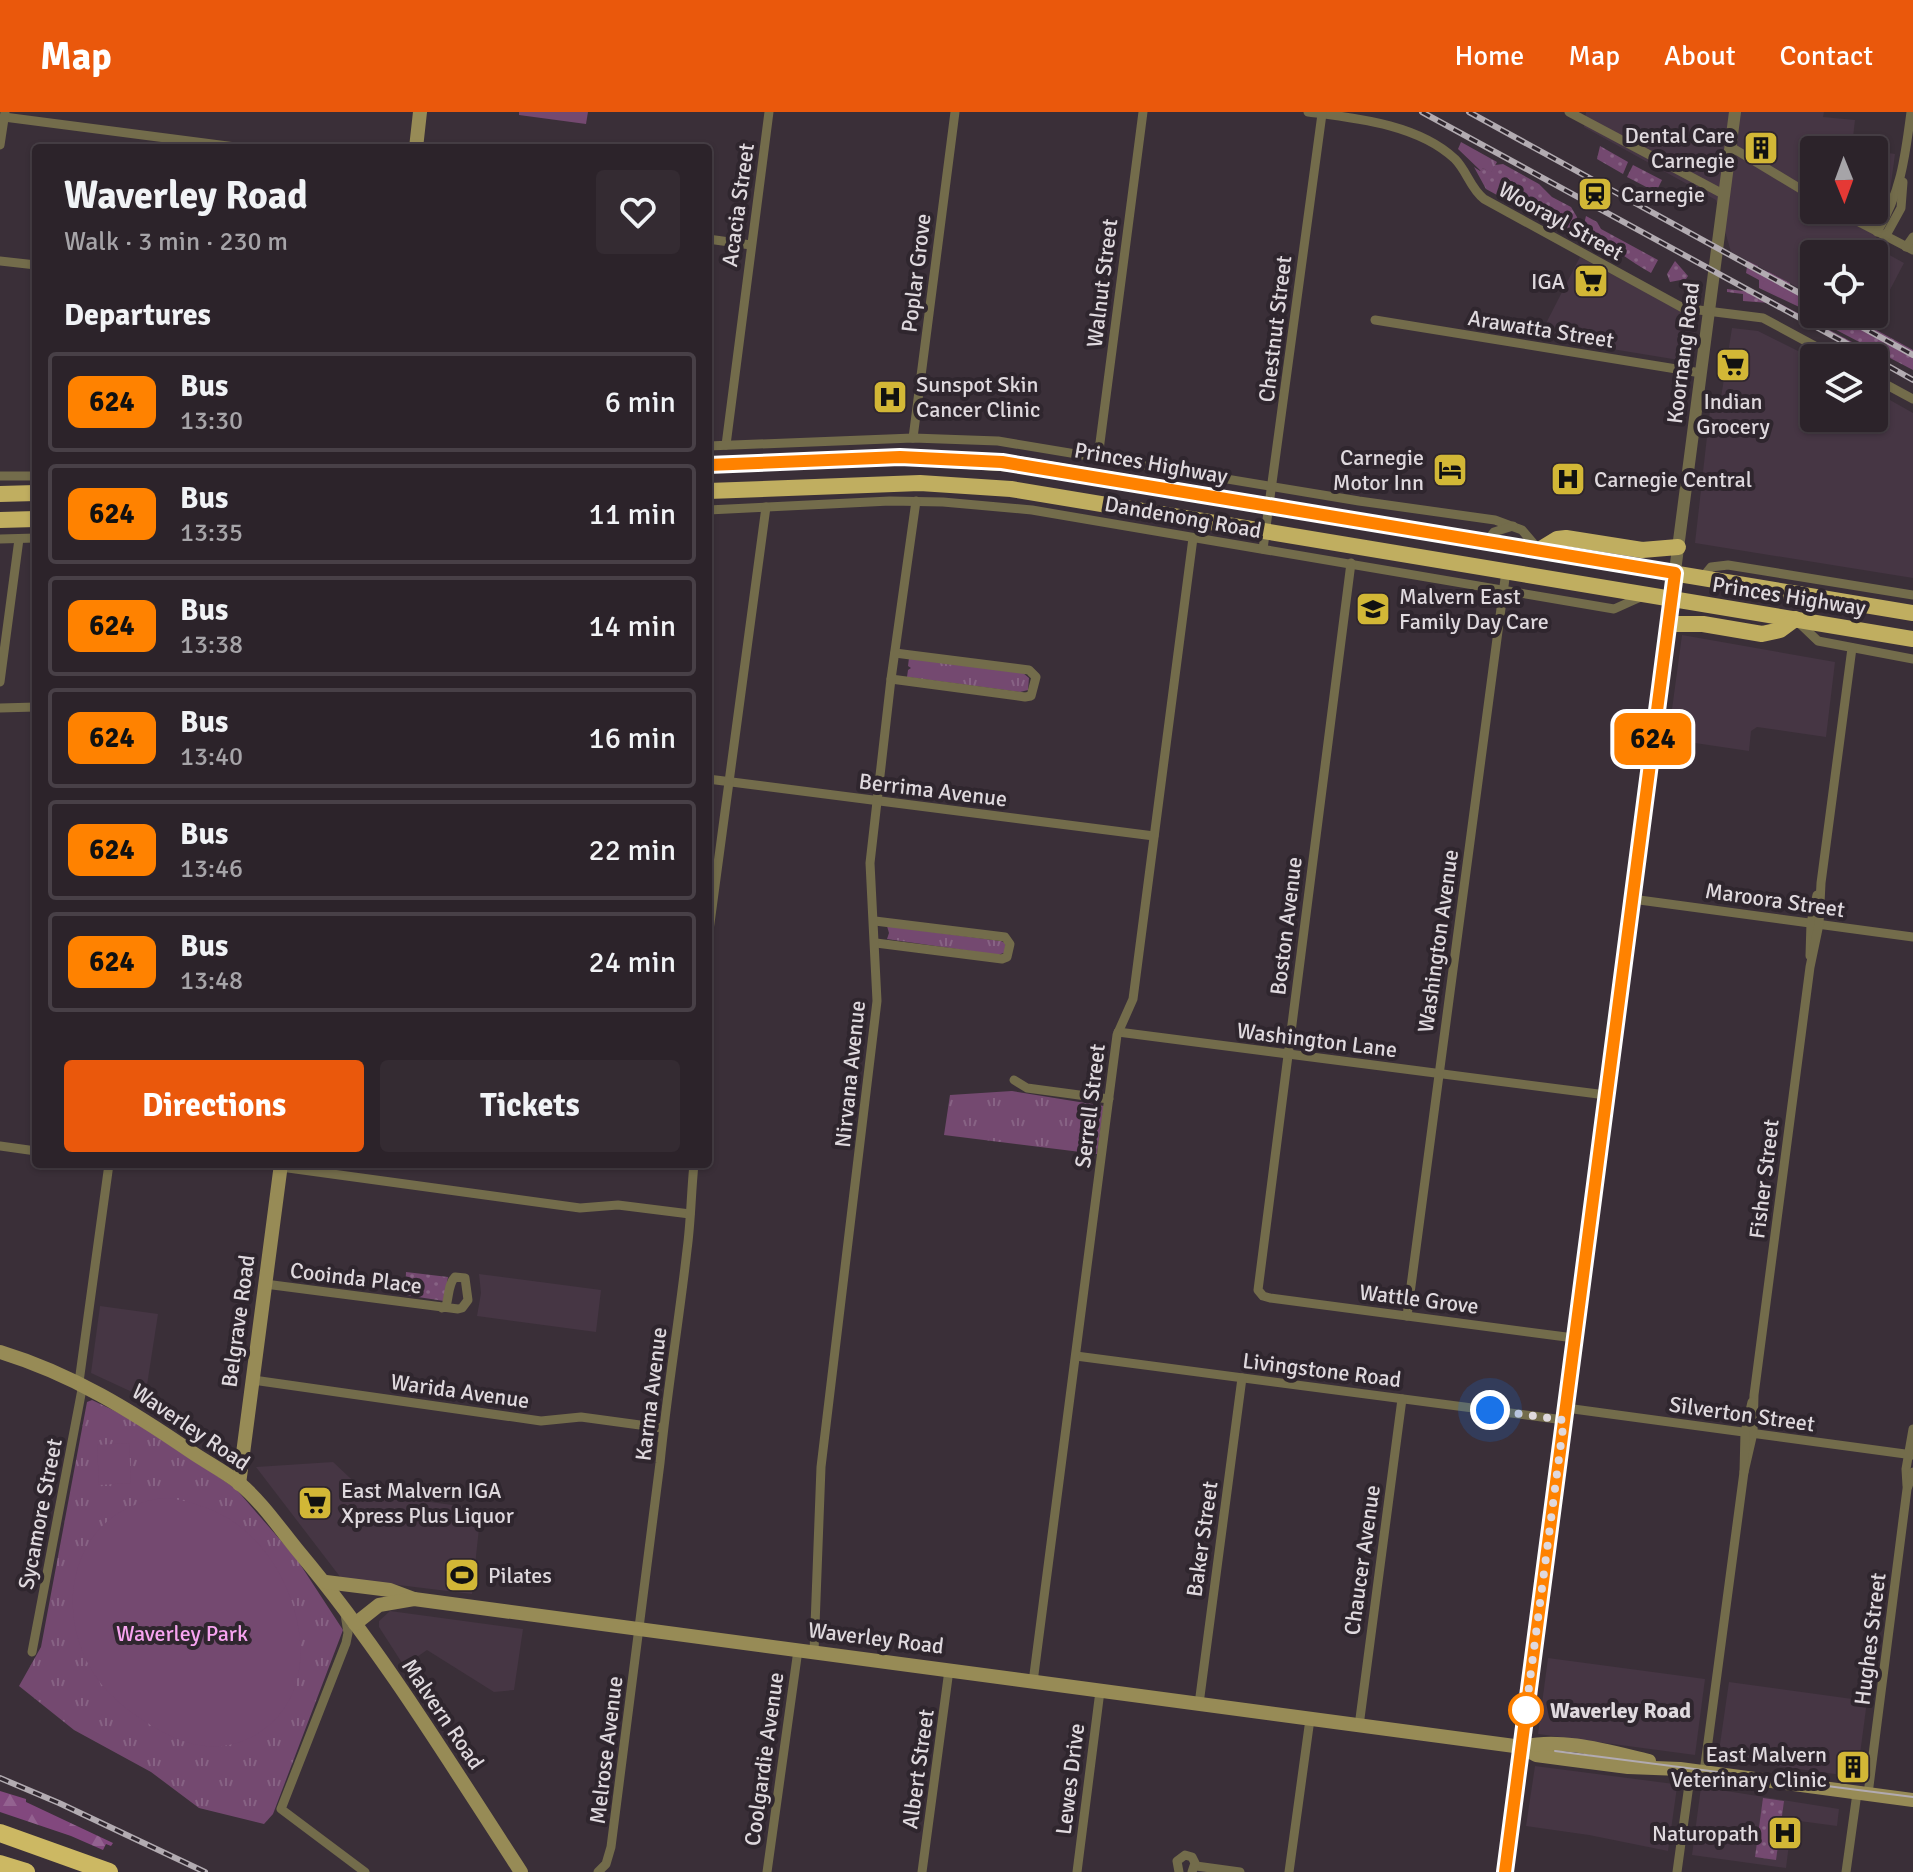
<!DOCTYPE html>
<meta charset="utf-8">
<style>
body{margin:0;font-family:Signika,sans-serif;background:#342b32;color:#f1f3f6;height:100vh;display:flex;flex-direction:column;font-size:30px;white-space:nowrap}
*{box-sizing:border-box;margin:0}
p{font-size:26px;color:#a6a4a8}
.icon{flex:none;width:44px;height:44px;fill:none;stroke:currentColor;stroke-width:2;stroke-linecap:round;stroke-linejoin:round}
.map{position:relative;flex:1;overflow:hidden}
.panel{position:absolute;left:32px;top:32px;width:680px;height:1024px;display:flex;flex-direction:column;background:#2c232a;border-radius:8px;box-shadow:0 2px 6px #0004,0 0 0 2px #484047}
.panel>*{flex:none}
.badge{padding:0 16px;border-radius:12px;font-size:28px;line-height:52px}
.needle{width:52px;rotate:179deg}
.fabs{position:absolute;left:1800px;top:24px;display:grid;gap:16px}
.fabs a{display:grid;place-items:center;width:88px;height:88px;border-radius:8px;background:#2c232a;box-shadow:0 2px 6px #0004,0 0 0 2px #484047;font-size:40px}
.you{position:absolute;width:40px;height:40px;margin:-20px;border:6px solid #fff;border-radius:50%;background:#1a73e8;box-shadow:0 0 0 12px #1a73e833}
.map>.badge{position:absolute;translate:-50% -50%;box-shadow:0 0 0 4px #fff}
h2{padding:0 32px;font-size:30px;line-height:72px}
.round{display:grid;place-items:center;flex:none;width:84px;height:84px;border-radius:8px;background:#342b32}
.head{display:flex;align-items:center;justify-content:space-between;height:136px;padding:0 32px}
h1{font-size:38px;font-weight:700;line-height:60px}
.primary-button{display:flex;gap:16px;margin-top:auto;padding:16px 32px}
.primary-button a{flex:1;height:92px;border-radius:8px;background:#ea580c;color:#fff;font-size:32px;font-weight:700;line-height:92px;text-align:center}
.primary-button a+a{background:#342b32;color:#f1f3f6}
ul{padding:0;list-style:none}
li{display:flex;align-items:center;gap:24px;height:100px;margin:0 16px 12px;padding:0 16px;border:4px solid #484047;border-radius:8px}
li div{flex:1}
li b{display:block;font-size:30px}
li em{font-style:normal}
li .badge{min-width:88px;font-weight:700;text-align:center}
header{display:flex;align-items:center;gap:48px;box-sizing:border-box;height:112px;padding:0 40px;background:#ea580c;color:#fff}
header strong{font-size:38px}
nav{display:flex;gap:44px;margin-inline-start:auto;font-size:28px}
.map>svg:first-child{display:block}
.built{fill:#463644}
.grass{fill:url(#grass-dots)}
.forest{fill:url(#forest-firs)}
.park{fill:url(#park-tufts)}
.garden{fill:#744970}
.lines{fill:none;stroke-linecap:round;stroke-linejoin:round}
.minor{stroke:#736c4b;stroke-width:9}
.tertiary{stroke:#736c4b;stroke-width:12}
.secondary{stroke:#978b56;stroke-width:14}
.trunk{stroke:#c0ae60;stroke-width:16}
.motorway{stroke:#ccb863;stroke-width:18}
.tram{stroke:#b2abb1;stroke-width:2}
.rail-casing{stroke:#b2abb1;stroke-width:6}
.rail{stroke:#2f262e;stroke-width:3;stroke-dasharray:9;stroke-linecap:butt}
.line-casing{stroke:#fff;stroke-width:18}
.line{stroke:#ff8200;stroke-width:12}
.walk{stroke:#dfd9de;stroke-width:8;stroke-dasharray:0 14.4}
.stop-dot{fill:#fff;stroke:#ff8200;stroke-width:4}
.labels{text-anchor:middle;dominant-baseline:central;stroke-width:8;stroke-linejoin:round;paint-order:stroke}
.poi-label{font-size:22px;fill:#dfd9de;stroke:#2f262e;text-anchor:start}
.street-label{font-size:22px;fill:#dfd9de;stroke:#2f262e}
.park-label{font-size:22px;fill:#f8a4f0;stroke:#2f262e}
.stop-label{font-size:22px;font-weight:bold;fill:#dfd9de;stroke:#2f262e;text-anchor:start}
</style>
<header>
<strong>Map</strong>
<nav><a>Home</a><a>Map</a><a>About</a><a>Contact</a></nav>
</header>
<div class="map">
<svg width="1913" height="1760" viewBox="0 0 1913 1760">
<defs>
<pattern id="grass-dots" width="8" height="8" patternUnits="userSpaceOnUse" patternTransform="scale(2)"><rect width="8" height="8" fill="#744970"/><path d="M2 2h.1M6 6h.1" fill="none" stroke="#876384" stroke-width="1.8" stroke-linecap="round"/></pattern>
<pattern id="forest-firs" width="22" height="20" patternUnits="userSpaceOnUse" patternTransform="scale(2)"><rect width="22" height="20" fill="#82487e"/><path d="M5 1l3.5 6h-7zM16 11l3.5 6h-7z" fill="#936290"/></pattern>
<pattern id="park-tufts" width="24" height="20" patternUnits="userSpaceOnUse" patternTransform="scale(2)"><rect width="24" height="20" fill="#744970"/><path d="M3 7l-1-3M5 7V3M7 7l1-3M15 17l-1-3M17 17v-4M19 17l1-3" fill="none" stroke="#876384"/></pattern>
</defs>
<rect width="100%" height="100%" fill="#3a2f38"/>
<g class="built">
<polygon points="1586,0 1824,0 1823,5 1855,8 1852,34 1870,38 1814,38 1814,98 1874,98 1874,39 1895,42 1888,94 1873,134 1904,151 1871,214 1847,202 1874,202 1874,142 1814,142 1814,184 1731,140 1716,88 1584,15"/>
<polygon points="1580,145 1697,208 1691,250 1539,225"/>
<polygon points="1732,216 1758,219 1814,247 1814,306 1874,306 1874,279 1913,301 1913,466 1695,431 1710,298 1720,292"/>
<polygon points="1682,523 1835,550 1826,625 1757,615 1751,619 1749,639 1668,627"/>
<polygon points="479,1162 601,1178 596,1220 477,1204 481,1181"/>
<polygon points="100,1194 158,1202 145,1286 91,1261"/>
<polygon points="333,1350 366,1381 481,1397 472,1482 341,1466 256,1355"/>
<polygon points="390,1499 523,1517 514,1578 494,1580 427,1538 404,1554 379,1515 379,1509"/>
<polygon points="1548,1546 1705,1567 1695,1643 1538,1622"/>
<polygon points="1729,1570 1867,1589 1857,1665 1718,1646"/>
<polygon points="1535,1654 1674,1672 1677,1675 1668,1739 1589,1723 1526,1714"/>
<polygon points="1701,1675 1839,1697 1837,1714 1792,1708 1786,1756 1692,1743"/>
</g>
<g class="grass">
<polygon points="1600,34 1628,50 1623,62 1597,47"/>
<polygon points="1503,52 1539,72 1552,85 1571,95 1577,105 1573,122 1562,119 1486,77 1474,55 1480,59 1483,56 1491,60 1495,53"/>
<polygon points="1633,53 1662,68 1656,80 1627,65"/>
<path d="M1586 104 1597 110 1601 117 1658 148 1651 161C1638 154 1624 144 1614 137 1604 131 1589 132 1582 120Z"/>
<polygon points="1675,149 1688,164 1686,167 1670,170 1667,162"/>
<polygon points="1727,177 1760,181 1852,230 1846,233 1769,191 1743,189 1743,182 1727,180"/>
<polygon points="1817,202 1847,202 1913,238 1913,258 1821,210 1822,205"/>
<polygon points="406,1160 448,1165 444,1189 405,1183"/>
<polygon points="1763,1686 1784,1689 1776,1748 1755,1745"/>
</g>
<polygon class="forest" points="0,1679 26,1687 26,1690 113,1731 111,1734 106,1732 103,1738 71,1724 0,1700"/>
<g class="park">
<polygon points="1461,30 1497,50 1491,61 1483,56 1481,59 1458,37"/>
<polygon points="1748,149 1758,154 1758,161 1764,158 1790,171 1790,178 1801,184 1807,180 1814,184 1812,201 1759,176 1759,168 1746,161"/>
<polygon points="909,546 1023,561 1029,566 1028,578 1020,580 907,565 908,558 911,556 908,554"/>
<polygon points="887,814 1001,829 1005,831 1006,840 998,843 887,827 889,821"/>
<polygon points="1012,979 1104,994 1097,1042 944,1023 950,983"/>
<polygon points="92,1288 142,1312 236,1377 296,1446 343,1518 273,1702 264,1712 199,1696 151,1660 74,1618 19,1574 41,1535 87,1290"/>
</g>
<g class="garden">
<polygon points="519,0 588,0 586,12 519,3"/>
<polygon points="1769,160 1789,171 1782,186 1761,175"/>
<polygon points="129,1331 131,1371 99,1373 97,1333"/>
<path d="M165 1386C190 1388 224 1400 243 1417 300 1463 331 1577 257 1622 225 1642 190 1636 159 1618 139 1606 117 1592 102 1573 48 1506 69 1395 165 1386Z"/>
</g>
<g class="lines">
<g class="minor">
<path d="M1308 0C1355 6 1418 12 1455 47 1467 59 1470 76 1484 87L1683 196 1763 206 1837 246"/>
<polyline points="1569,0 1723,82"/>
<polyline points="4,5 243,36"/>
<polyline points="0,33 5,0"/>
<polyline points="1731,35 1814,85"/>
<polyline points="1836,98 1913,138"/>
<path d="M1877 120C1901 80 1905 46 1911 0"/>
<polyline points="1885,125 1901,96 1903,70"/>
<polyline points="708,127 751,133"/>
<polyline points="1906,135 1913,125"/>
<polyline points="0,149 36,153"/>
<polyline points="1375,208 1701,261"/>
<polyline points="1874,266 1913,287"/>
<polyline points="913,326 955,0"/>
<polyline points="726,333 769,0"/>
<polyline points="708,334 913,326 998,329 1359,389 1495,408 1522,418 1539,438"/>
<polyline points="1098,346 1143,0"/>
<polyline points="0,364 36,364"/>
<polyline points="708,398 890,389 943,390 1032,398 1614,497 1643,484"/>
<polyline points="0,427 36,426"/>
<polyline points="1486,430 1494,420 1513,414"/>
<polyline points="1263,437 1322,2"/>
<polyline points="1351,451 1258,1178 1263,1184 1270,1186 1574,1226"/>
<polyline points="1702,466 1711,455 1728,453 1913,483"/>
<polyline points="1795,507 1818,529 1913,547"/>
<polyline points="891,567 1025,585 1031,584 1036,565 1029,558 895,541"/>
<polyline points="0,570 19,427"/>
<polyline points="0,596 36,595"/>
<polyline points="708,667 1154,724"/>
<polyline points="1632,787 1913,825"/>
<polyline points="875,809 1005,825 1010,832 1007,845 1002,847 876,831"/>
<polyline points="708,826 766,395"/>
<polyline points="1810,844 1811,811 1817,783"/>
<polyline points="708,885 708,912"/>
<polyline points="1118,920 1606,983"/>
<polyline points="1014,968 1027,976 1109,987"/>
<polyline points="0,1034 36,1039"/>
<polyline points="281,1055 580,1096 618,1093 690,1102"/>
<path d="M265 1172 458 1197 462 1196 468 1188 465 1166 455 1165C448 1172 449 1185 446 1194L442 1196"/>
<polyline points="1407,1204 1506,459"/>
<polyline points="1076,1244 1564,1308"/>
<polyline points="253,1268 541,1309 581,1305 662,1316"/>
<polyline points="79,1270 109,1052"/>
<polyline points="1566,1296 1913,1343"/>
<polyline points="1744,1360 1753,1321 1754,1283 1810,855 1819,812 1821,771 1852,536"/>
<polyline points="1907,1374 1906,1357 1913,1317"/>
<polyline points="345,1502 348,1521 346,1531 281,1697 365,1760"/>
<polyline points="32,1540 83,1272"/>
<polyline points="814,1540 821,1355 877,889 870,751 891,567 916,389"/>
<polyline points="1033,1570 1117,923 1133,887 1193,426"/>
<polyline points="1199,1592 1242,1266"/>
<polyline points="1359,1614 1402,1287"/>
<polyline points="1704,1660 1744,1360 1745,1320 1752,1290"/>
<polyline points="1868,1682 1907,1377 1913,1360"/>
<polyline points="1196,1754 1240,1760"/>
<path d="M598 1760 606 1752 611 1735 660 1351C667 1280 679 1209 687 1138 691 1109 691 1081 694 1052"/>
<polyline points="767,1760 798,1538"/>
<polyline points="922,1760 949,1558"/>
<polyline points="1077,1760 1100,1579"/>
<polyline points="1179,1760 1177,1749 1185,1743 1192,1745 1195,1751 1192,1760"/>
<polyline points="1289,1760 1310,1607"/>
<polyline points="1677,1760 1691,1658"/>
<polyline points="1846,1760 1857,1681"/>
</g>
<polyline class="tertiary" points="1505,1760 1735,0"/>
<g class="secondary">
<polyline points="416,36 420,0"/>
<path d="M0 1240C72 1262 132 1299 193 1341 208 1351 225 1360 239 1371 262 1390 280 1417 299 1440 382 1539 450 1651 521 1760"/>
<polyline points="239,1372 281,1052"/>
<polyline points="326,1470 390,1478 414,1487 1507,1633 1522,1635 1536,1643 1566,1647 1628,1655 1680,1657 1913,1688"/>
<polyline points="355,1512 379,1493 414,1487"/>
<path d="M1522 1635C1561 1625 1610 1640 1649 1649"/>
</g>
<g class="trunk">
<polyline points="708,353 900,345 1017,352 1913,501"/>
<polyline points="708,379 920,371 1011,377 1913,527"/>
<polyline points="0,382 36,381"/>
<polyline points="0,408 36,407"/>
<polyline points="1539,438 1557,427 1566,426 1642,438 1678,435"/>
<polyline points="1669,512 1703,512 1762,522 1780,518 1795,507"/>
</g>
<g class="motorway">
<polyline points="0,1721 109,1760"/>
<polyline points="0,1752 26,1760"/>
</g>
<polyline class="tram" points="1555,1639 1913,1685"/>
<g class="rail-casing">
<g id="rail">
<polyline points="1422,0 1873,246"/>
<polyline points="1469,0 1814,189"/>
<polyline points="1838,202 1913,243"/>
<polyline points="1874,246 1913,268"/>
<polyline points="0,1666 59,1691 205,1760"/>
</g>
</g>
<use href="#rail" class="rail"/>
</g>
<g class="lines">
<g class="line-casing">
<polyline id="line" points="708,353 900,345 1002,350 1675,461 1505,1760"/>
</g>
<use href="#line" class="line"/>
<polyline class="walk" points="1490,1298 1564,1308 1526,1598"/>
</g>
<defs>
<g id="building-square" transform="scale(1.8)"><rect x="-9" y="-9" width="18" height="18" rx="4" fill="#d2b736" stroke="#2f262e"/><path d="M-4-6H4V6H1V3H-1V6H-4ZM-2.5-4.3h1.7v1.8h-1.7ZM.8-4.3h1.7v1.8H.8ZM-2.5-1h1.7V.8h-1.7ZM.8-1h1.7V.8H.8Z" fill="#111"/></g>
<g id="station-square" transform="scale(1.8)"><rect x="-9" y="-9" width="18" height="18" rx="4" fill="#d2b736" stroke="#2f262e"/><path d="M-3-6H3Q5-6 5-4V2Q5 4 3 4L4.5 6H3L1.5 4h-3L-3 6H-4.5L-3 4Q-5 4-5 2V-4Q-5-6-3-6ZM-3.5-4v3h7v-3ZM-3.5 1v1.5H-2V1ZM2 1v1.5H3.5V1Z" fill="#111"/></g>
<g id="supermarket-square" transform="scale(1.8)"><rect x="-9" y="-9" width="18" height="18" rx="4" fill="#d2b736" stroke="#2f262e"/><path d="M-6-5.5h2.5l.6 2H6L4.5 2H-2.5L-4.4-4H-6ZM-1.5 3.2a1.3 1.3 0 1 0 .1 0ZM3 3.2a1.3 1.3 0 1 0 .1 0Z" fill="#111"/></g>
<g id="hospital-square" transform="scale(1.8)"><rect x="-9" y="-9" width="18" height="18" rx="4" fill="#d2b736" stroke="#2f262e"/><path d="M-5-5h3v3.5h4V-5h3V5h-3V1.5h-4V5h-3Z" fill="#111"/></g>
<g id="hotel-square" transform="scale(1.8)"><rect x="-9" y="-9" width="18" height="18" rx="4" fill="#d2b736" stroke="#2f262e"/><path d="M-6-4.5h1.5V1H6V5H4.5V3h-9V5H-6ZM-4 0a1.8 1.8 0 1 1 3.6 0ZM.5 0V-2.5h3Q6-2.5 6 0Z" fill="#111"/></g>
<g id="school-square" transform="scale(1.8)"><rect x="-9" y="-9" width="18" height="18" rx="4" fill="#d2b736" stroke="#2f262e"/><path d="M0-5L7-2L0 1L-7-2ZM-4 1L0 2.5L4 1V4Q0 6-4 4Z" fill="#111"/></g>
<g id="stadium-square" transform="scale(1.8)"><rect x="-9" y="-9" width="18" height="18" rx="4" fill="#d2b736" stroke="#2f262e"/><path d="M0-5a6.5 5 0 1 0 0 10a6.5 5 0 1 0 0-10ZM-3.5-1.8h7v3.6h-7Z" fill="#111"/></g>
</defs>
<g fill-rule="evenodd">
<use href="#building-square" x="1761" y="36"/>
<use href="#station-square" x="1595" y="82"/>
<use href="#supermarket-square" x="1591" y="169"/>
<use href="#supermarket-square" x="1733" y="253"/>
<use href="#hospital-square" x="890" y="285"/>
<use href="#hotel-square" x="1450" y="358"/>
<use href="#hospital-square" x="1568" y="367"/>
<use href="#school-square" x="1373" y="497"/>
<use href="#supermarket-square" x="315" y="1391"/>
<use href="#stadium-square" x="462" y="1463"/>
<use href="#building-square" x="1853" y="1655"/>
<use href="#hospital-square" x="1785" y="1721"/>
</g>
<circle class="stop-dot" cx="1526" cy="1598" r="16"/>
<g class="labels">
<g class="poi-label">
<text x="1735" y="23" text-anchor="end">Dental Care<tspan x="1735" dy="25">Carnegie</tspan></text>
<text x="1621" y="82">Carnegie</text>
<text x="1565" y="169" text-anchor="end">IGA</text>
<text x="916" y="272">Sunspot Skin<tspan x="916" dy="25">Cancer Clinic</tspan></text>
<text x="1733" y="289" text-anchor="middle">Indian<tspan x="1733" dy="25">Grocery</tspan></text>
<text x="1424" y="345" text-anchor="end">Carnegie<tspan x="1424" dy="25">Motor Inn</tspan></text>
<text x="1594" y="367">Carnegie Central</text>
<text x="1399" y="484">Malvern East<tspan x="1399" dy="25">Family Day Care</tspan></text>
<text x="341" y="1378">East Malvern IGA<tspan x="341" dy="25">Xpress Plus Liquor</tspan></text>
<text x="488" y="1463">Pilates</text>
<text x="1827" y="1642" text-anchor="end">East Malvern<tspan x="1827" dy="25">Veterinary Clinic</tspan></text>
<text x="1759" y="1721" text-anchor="end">Naturopath</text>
</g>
<g class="street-label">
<text transform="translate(738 93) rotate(-82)">Acacia Street</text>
<text transform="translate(1561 109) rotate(29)">Woorayl Street</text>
<text transform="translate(916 161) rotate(-83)">Poplar Grove</text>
<text transform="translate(1102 171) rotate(-83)">Walnut Street</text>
<text transform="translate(1275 217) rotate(-83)">Chestnut Street</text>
<text transform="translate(1541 217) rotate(9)">Arawatta Street</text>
<text transform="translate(1683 241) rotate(-83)">Koornang Road</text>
<text transform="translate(1151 351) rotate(10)">Princes Highway</text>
<text transform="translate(1183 405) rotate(10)">Dandenong Road</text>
<text transform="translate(1789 484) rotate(9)">Princes Highway</text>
<text transform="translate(933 678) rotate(7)">Berrima Avenue</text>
<text transform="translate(1775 788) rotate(8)">Maroora Street</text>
<text transform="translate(1286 814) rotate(-83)">Boston Avenue</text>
<text transform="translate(1438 829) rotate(-82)">Washington Avenue</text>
<text transform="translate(1317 928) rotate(7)">Washington Lane</text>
<text transform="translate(850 962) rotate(-84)">Nirvana Avenue</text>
<text transform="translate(1090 994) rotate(-83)">Serrell Street</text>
<text transform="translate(1764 1067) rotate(-83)">Fisher Street</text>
<text transform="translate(356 1166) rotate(7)">Cooinda Place</text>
<text transform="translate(1419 1187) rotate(7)">Wattle Grove</text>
<text transform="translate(238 1209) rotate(-82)">Belgrave Road</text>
<text transform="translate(1322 1258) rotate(7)">Livingstone Road</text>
<text transform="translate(460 1279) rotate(8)">Warida Avenue</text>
<text transform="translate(651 1282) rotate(-83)">Karma Avenue</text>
<text transform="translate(1742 1302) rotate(8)">Silverton Street</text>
<text transform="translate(191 1315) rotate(34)">Waverley Road</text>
<text transform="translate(40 1402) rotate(-79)">Sycamore Street</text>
<text transform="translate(1202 1427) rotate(-82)">Baker Street</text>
<text transform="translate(1362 1448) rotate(-82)">Chaucer Avenue</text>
<text transform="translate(876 1526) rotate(7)">Waverley Road</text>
<text transform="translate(1870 1527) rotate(-83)">Hughes Street</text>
<text transform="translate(443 1602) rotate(56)">Malvern Road</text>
<text transform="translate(606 1638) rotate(-83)">Melrose Avenue</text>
<text transform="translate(764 1647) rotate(-82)">Coolgardie Avenue</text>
<text transform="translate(918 1657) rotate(-82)">Albert Street</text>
<text transform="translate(1070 1667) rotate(-83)">Lewes Drive</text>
</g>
<g class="park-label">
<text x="182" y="1521">Waverley Park</text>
</g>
<g class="stop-label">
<text x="1550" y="1598">Waverley Road</text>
</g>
</g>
</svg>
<div class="fabs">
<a><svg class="needle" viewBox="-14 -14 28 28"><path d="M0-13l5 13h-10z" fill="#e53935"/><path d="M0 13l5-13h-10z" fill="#a6a4a8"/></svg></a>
<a><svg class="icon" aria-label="locate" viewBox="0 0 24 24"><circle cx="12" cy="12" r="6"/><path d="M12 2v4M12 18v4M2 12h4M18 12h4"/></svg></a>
<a><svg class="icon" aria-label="layers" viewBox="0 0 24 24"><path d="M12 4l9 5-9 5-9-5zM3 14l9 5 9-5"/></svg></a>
</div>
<div class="you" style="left:1490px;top:1298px"></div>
<b class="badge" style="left:1653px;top:627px;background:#ff8200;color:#111">624</b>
<section class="panel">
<div class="head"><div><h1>Waverley Road</h1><p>Walk · 3 min · 230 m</p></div><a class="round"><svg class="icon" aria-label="heart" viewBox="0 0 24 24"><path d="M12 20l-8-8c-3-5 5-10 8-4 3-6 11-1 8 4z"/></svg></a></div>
<h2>Departures</h2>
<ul>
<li><span class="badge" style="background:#ff8200;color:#111">624</span><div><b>Bus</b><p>13:30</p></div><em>6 min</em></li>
<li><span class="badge" style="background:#ff8200;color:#111">624</span><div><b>Bus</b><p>13:35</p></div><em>11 min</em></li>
<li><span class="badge" style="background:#ff8200;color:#111">624</span><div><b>Bus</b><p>13:38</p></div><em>14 min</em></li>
<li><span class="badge" style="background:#ff8200;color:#111">624</span><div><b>Bus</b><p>13:40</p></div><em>16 min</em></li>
<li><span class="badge" style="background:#ff8200;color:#111">624</span><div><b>Bus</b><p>13:46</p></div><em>22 min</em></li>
<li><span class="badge" style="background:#ff8200;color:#111">624</span><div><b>Bus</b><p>13:48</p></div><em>24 min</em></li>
</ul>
<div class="primary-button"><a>Directions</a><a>Tickets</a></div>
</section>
</div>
